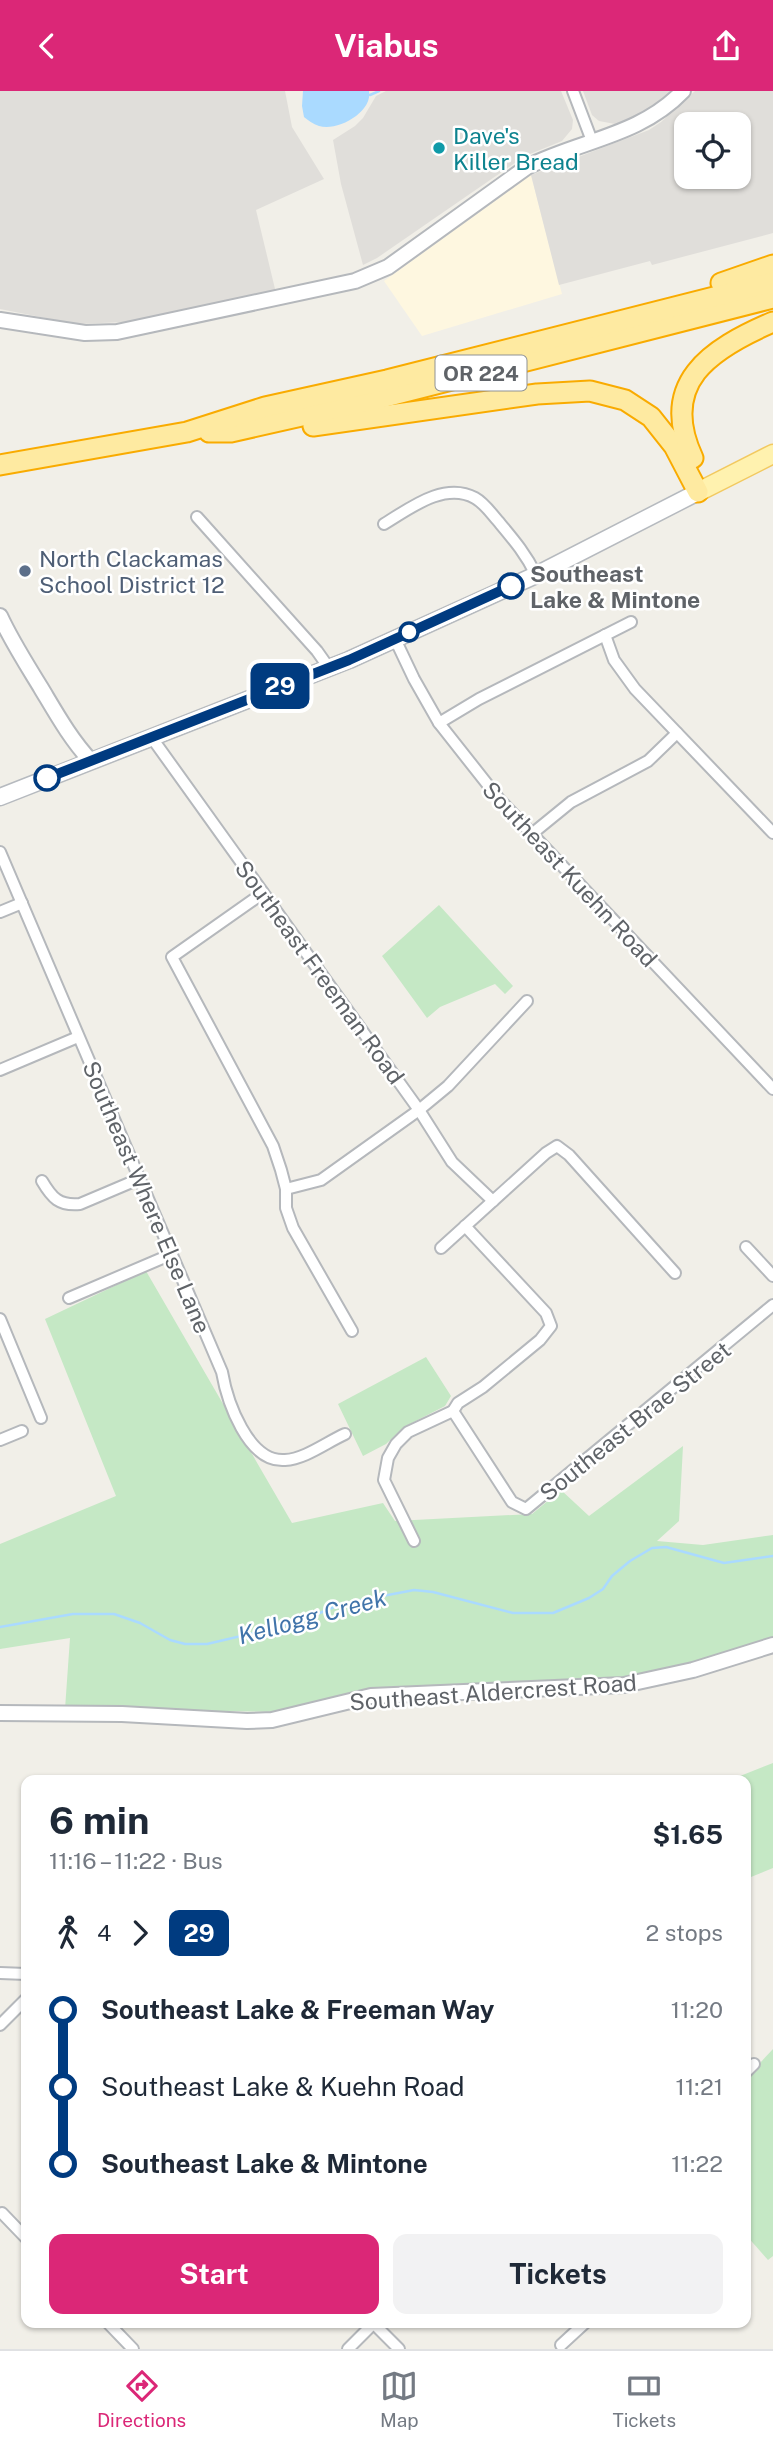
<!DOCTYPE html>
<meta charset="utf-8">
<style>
body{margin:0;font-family:"Public Sans",sans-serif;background:#f2f2f3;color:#1f2937;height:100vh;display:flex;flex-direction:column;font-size:26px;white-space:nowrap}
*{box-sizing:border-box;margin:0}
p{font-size:23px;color:#747a83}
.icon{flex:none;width:38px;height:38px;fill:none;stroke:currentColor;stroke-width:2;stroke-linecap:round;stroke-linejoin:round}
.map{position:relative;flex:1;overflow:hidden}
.details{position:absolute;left:21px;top:1684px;width:730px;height:553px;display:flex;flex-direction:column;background:#fff;border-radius:14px;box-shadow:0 2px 5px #0004}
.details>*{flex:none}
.badge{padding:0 14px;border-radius:10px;font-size:24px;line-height:46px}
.fabs{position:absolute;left:674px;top:21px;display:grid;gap:14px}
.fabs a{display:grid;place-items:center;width:77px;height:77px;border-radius:14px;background:#fff;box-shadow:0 2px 5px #0004;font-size:35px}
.map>.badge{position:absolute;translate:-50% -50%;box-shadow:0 0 0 4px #fff}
.legs{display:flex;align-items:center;gap:10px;height:77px;padding:0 28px;font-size:23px}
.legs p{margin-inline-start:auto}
.summary{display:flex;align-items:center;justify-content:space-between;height:119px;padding:0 28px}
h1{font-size:38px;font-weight:700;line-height:52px}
.action{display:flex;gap:14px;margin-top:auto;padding:14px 28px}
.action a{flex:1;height:80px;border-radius:14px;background:#db2777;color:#fff;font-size:28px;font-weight:700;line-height:80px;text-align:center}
.action a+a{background:#f2f2f3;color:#1f2937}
ul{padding:0 28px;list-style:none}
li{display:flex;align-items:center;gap:24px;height:77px;font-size:26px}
li i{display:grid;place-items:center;width:10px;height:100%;margin:0 9px;background:currentColor}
li i::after{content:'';width:18px;height:18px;margin:-9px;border:5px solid;border-radius:50%;background:#fff}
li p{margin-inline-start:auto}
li:first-child i{background:linear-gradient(#0000 50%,currentColor 0)}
li:last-child i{background:linear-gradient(currentColor 50%,#0000 0)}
header{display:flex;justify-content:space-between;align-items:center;height:91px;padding:0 28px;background:#db2777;color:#fff;font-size:32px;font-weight:700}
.tab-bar{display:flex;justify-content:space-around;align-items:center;height:98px;border-top:2px solid #e0e1e3;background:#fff;font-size:19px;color:#747a83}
.tab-bar a{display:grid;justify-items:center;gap:4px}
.tab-bar .on{color:#db2777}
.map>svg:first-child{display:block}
.commercial{fill:#fef7e0}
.industrial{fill:#e0deda;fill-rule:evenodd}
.green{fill:#c5e8c5}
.water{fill:#aadaff}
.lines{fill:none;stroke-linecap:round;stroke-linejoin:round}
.stream{stroke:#aadaff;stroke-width:2.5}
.minor-casing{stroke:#b5b8bc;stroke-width:14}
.tertiary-casing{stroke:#b5b8bc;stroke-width:18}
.secondary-casing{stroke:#b6babf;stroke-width:19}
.primary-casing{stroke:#f2c960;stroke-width:21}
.trunk-casing{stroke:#f9ab00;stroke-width:23}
.minor{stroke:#fff;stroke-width:10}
.tertiary{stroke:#fff;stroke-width:14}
.secondary{stroke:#fff;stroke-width:16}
.primary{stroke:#fff2af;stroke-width:18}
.trunk{stroke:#feeaa1;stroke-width:19}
.line-1-casing{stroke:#fff;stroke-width:16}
.line-1{stroke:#003b80;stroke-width:10}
.culture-dot{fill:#0f9aa8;stroke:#fff;stroke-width:2.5}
.service-dot{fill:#5c6f8a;stroke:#fff;stroke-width:2.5}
.stop-1-dot{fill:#fff;stroke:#003b80;stroke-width:3.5}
.labels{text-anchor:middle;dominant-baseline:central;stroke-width:5;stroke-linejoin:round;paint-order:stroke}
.shield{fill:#fff;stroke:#8f9295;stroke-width:2}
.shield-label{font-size:21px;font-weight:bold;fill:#5f6368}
.culture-label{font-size:23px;fill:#0d838f;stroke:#fff;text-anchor:start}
.service-label{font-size:23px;fill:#4e5e75;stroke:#fff;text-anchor:start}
.stop-label{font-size:23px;font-weight:bold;fill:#5f6368;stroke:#fff;text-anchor:start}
.street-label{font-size:23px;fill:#5f6368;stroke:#fff}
.water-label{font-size:24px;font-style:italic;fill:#4174aa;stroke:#fff}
</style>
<header><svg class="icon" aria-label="back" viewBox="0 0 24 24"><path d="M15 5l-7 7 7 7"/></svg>Viabus<svg class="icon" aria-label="share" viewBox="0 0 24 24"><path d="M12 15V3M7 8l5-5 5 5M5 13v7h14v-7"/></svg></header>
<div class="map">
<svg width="773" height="2258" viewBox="0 0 773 2258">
<rect width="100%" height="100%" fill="#f1efe8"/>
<polygon class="commercial" points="531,84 562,203 422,245 384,190"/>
<g class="industrial">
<polygon points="0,0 285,0 292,36 324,88 256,119 276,202 125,231 76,233 0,218"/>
<polygon points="386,0 561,0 573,29 572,38 562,50 525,65 377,167 363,174 341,93 333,49 355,35 363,27 376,5"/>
<polygon points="583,0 672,0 643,23 615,33 599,30 592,24"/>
<path d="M695 0H773V142L652 174 650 170 559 194 531 84 649 39 661 31ZM738 33V86H686V33Z"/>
</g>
<g class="green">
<polygon points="439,814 513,895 505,903 495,893 440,916 427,927 382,865"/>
<polygon points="146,1180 292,1432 383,1412 395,1430 532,1423 561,1399 589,1425 683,1355 679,1430 657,1450 703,1454 773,1444 773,1549 648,1586 350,1604 284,1621 65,1618 70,1547 0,1558 0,1453 116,1405 45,1228"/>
<polygon points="426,1266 451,1305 445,1315 404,1336 386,1353 363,1365 338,1313"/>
<polygon points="773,1672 773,1777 746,1788 746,1689 730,1689"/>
<polygon points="773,1958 773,2165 768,2169 746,2144 746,1987"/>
</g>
<path class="water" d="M303 0H369C373 21 337 41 319 35 313 33 308 29 304 26L302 15Z"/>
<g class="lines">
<g class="stream">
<polyline points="370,4 379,0"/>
<polyline points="0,1536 73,1523 114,1523 140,1532 170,1549 185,1553 207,1553 296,1532 341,1513 414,1499 433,1501 513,1522 553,1522 589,1507 603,1498 612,1485 630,1470 652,1457 666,1456 724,1472 773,1465"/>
</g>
<g class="minor-casing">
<g id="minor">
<polyline points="573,0 592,50"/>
<polyline points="197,426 317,560 329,577"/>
<path d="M384 433C409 418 444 390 475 407 484 412 491 422 498 430 513 448 526 463 536 484"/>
<polyline points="605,544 614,569 635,598 773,742"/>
<polyline points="395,548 414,588 439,632 499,708 773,998"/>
<polyline points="439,632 479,608 631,531"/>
<polyline points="152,647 419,1019 452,1071 493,1110"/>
<polyline points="533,742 571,711 648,670 677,642"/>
<path d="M0 761 222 1281C227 1310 248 1372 285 1369 305 1368 327 1351 345 1343"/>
<polyline points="263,802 172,866 273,1055 281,1079 286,1098 286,1117 293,1137 352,1240"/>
<polyline points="0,821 22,812"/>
<polyline points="0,979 78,946"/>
<path d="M42 1090C52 1107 59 1115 80 1113L139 1088"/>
<polyline points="286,1098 321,1089 419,1019 448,995 527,910"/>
<polyline points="746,1156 773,1185"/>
<polyline points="441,1157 546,1062 557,1055 569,1064 675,1182"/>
<polyline points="69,1207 172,1163"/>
<polyline points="0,1228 41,1327"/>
<polyline points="453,1320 512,1411 526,1418 773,1214"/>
<polyline points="0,1349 22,1340"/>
<polyline points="414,1450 384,1389 388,1367 396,1353 408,1341 453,1320 458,1312 483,1296 540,1249 551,1235 546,1222 465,1135"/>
<polyline points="0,1882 26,1883"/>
<polyline points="0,1934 26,1908"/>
<polyline points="746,1981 754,1973"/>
<polyline points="2,2122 26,2147"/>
<polyline points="107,2231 133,2258"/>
<polyline points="372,2231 399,2258"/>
<polyline points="561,2254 586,2231"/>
<polyline points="348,2258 375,2231"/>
</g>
</g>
<g class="tertiary-casing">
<g id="tertiary">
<path d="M0 229 85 242 117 241 355 190 388 176 527 76C581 49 640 45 683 0"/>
<path d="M0 525C12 551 27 574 41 597 56 622 71 649 91 670"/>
<polyline points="0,1622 122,1623 247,1630 272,1629 371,1605 624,1594 693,1579 773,1554"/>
</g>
</g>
<g class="secondary-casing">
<polyline id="secondary" points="0,706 349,569 536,484 698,401"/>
</g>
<g class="primary-casing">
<polyline id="primary" points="698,401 773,363"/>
</g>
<g class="trunk-casing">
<g id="trunk">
<polyline points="721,192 773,174"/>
<polyline points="313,335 537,303 590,300 625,309 651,326 674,355 698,401"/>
<polyline points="209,341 231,341 377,308 773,207"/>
<path d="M693 367C658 292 710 258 773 231"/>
<polyline points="0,374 187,341 265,316 387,289 773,191"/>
</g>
</g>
<use href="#minor" class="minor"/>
<use href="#tertiary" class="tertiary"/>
<use href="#secondary" class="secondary"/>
<use href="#primary" class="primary"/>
<use href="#trunk" class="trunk"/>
</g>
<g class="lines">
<g class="line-1-casing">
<polyline id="line-1" points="47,687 349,569 511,495"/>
</g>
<use href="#line-1" class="line-1"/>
</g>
<circle class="culture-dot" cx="439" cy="57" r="7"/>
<circle class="service-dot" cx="25" cy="480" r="7"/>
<g class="stop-1-dot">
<circle cx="511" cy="495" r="12"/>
<circle cx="409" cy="541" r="9"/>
<circle cx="47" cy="687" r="12"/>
</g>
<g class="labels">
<rect class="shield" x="435.5" y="264.5" width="91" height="35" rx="5"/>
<g class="shield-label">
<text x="481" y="282">OR 224</text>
</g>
<g class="culture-label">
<text x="453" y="44">Dave's<tspan x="453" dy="26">Killer Bread</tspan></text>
</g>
<g class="service-label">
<text x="39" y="467">North Clackamas<tspan x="39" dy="26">School District 12</tspan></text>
</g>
<g class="stop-label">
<text x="530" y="482">Southeast<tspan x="530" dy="26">Lake &amp; Mintone</tspan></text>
</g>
<g class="street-label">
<text transform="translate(570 783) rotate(47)">Southeast Kuehn Road</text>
<text transform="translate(320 881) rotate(54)">Southeast Freeman Road</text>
<text transform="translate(147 1106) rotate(67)">Southeast Where Else Lane</text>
<text transform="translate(635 1330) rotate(-39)">Southeast Brae Street</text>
<text transform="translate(493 1601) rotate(-4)">Southeast Aldercrest Road</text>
</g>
<g class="water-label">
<text transform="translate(312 1525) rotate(-15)">Kellogg Creek</text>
</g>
</g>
</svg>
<div class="fabs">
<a><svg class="icon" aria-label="locate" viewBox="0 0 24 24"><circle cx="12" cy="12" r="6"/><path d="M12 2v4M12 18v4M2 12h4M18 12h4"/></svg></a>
</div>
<b class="badge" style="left:280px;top:595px;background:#003b80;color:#fff">29</b>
<section class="details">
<div class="summary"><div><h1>6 min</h1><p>11:16 – 11:22 · Bus</p></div><b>$1.65</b></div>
<div class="legs"><svg class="icon" aria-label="walk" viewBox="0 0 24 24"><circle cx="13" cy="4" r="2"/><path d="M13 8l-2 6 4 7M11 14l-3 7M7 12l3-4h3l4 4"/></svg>4<svg class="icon" aria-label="forward" viewBox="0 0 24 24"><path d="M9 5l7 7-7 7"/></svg><b class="badge" style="background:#003b80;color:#fff">29</b><p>2 stops</p></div>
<ul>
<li><i style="color:#003b80"></i><b>Southeast Lake &amp; Freeman Way</b><p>11:20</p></li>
<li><i style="color:#003b80"></i><span>Southeast Lake &amp; Kuehn Road</span><p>11:21</p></li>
<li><i style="color:#003b80"></i><b>Southeast Lake &amp; Mintone</b><p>11:22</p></li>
</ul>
<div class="action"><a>Start</a><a>Tickets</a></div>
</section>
</div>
<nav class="tab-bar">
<a class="on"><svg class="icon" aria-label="directions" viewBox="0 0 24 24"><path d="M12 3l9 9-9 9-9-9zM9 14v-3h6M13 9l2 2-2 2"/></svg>Directions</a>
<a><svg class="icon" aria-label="map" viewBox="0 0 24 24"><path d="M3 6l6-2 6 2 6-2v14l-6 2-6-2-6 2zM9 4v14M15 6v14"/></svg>Map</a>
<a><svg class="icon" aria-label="tickets" viewBox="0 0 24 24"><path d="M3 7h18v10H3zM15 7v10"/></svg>Tickets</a>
</nav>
